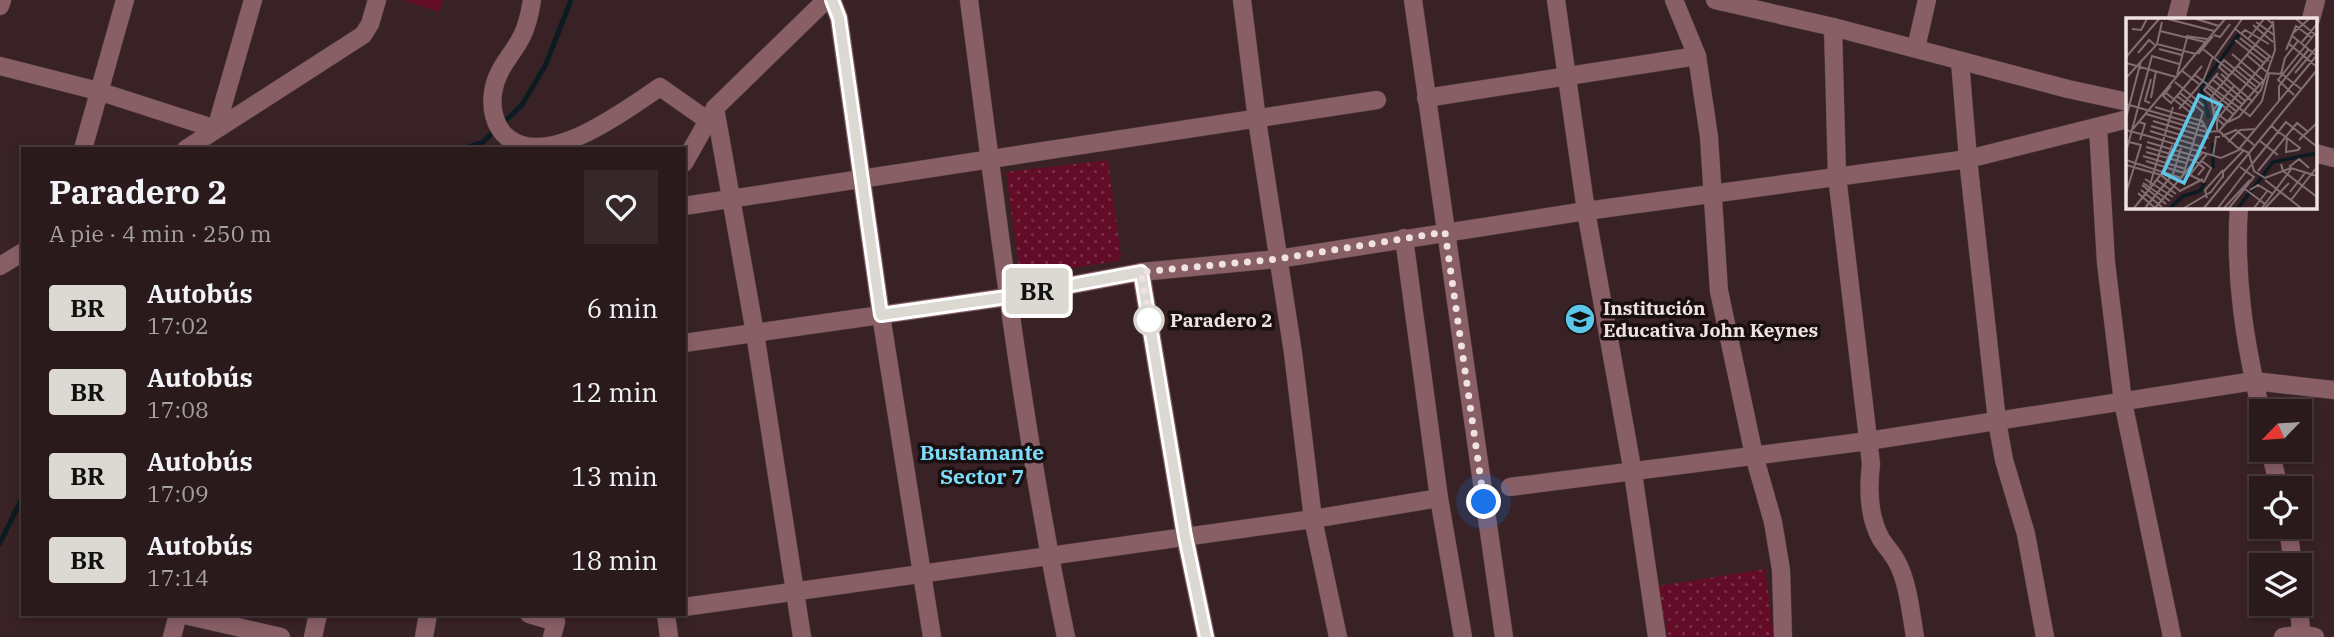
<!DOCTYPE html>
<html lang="es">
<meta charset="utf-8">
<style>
body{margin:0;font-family:"IBM Plex Serif",serif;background:#362729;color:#f1f3f6;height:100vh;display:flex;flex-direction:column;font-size:26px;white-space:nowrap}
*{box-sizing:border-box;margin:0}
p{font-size:23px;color:#a5a1a3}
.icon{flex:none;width:38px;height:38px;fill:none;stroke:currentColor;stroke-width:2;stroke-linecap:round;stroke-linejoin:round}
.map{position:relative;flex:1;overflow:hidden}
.drawer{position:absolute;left:21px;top:147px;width:665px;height:469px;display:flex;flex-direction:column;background:#2a1a1c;border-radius:0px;box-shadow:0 4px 10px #0003,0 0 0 2px #46383b}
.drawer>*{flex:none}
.badge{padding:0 14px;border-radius:5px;font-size:24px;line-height:46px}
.needle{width:46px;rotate:245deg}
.controls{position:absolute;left:2249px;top:399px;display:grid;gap:14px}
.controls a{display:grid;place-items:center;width:63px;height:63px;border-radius:0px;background:#2a1a1c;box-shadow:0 4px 10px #0003,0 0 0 2px #46383b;font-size:35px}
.you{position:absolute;width:35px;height:35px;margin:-18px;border:5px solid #fff;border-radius:50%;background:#1a73e8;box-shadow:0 0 0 10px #1a73e833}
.map>.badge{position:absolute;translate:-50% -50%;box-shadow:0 0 0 4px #fff}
.round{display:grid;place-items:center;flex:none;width:74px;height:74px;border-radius:0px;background:#362729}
.head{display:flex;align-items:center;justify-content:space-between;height:119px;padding:0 28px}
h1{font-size:33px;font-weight:700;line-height:52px}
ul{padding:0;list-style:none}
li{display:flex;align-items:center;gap:21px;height:84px;padding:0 28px}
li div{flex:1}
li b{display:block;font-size:26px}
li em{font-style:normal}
li .badge{min-width:77px;font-weight:700;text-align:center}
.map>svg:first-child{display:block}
.green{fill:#620c28}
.park{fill:url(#park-dots)}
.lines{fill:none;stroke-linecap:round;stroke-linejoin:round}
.stream{stroke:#0b1b21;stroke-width:5}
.minor-casing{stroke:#523d40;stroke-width:19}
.minor{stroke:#895f66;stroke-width:18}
.line-casing{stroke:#fff;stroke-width:16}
.line{stroke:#dbd9d1;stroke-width:10}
.walk{stroke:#f0e1e3;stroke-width:7;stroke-dasharray:0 12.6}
.stop-dot{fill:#fff;stroke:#dbd9d1;stroke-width:3.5}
.labels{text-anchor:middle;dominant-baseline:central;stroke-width:7;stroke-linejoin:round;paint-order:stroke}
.poi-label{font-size:19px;font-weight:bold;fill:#f0e1e3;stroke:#190f10;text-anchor:start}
.stop-label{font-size:19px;font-weight:bold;fill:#f0e1e3;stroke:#190f10;text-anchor:start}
.neighbourhood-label{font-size:21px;font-weight:bold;fill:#7cdcfa;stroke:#190f10}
.inset-river{fill:none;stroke:#0b1b21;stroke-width:3.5}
.inset-road{fill:none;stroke:#826e72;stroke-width:2}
.view{fill:#5cc7e8;fill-opacity:0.15;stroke:#5cc7e8;stroke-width:3.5}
.inset-edge{fill:none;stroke:#f0e1e3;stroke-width:3.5}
</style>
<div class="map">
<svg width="2334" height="637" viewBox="0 0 2334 637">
<defs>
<pattern id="park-dots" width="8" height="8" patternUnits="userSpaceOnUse" patternTransform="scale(1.75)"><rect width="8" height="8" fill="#620c28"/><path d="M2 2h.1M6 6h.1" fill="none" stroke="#792f47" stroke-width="1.8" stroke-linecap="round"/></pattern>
</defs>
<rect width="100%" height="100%" fill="#382226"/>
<polygon class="green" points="403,0 443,0 439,12"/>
<g class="park">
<polygon points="1108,160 1121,256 1118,261 1026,275 1020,273 1006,172"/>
<polygon points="1765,569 1774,637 1668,637 1658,586"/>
</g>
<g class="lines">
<g class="stream">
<polyline points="502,124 522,105 546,64 571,0"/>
<polyline points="462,149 483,142 495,130"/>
<polyline points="0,543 23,496"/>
</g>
<g class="minor-casing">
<g id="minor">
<path d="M532 0C530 13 528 24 522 36 512 56 496 69 493 93 491 108 494 126 507 137 547 171 625 110 660 87L707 120"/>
<polyline points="832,0 839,18 881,315 932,637"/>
<path d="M969 0C997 213 1022 427 1066 637"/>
<polyline points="1242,0 1257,120 1293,353 1313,519 1338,637"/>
<polyline points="1413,0 1504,637"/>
<polyline points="1556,0 1586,211 1633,473 1657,637"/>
<polyline points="1674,0 1697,56 1709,137 1719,291 1754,455 1773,522 1781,570 1783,637"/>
<polyline points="1715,0 1833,27 2068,89 2128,102"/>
<polyline points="0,6 2,0"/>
<polyline points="2176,19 2181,0"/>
<polyline points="2311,19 2316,0"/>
<path d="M1833 27 1837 176 1871 464C1868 489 1868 516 1881 539 1886 547 1893 554 1897 562 1908 582 1911 614 1915 637"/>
<polyline points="1916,48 1927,0"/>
<polyline points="1960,61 1968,159 1997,421 2004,460 2026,534 2045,637"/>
<polyline points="0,66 98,91 216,129 253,0"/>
<polyline points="1426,98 1697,56"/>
<polyline points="715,108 755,333 802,637"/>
<polyline points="2098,128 2106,263 2123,402 2172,637"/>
<polyline points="83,149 125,0"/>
<polyline points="186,149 363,35 370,24 377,0"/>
<polyline points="2315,153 2334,158"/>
<polyline points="684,163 715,108 826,0"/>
<polyline points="684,206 1377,100"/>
<path d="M2239 206C2234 277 2245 343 2261 411"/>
<polyline points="1404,238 1439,498 1463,637"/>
<polyline points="0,266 23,252"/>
<polyline points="1141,272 1185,536 1206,637"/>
<polyline points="684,343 1007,297 1141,272 1278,259 1586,211 1968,159 2128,119"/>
<polyline points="2270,450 2279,488"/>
<polyline points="1510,487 1868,441 2254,381 2334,390"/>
<polyline points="2288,527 2293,565"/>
<polyline points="2298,604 2302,637"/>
<polyline points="684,607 1313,519 1439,498"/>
<polyline points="180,614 281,637"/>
<polyline points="529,614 556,622 552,637"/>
<polyline points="666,614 669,637"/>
<polyline points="172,637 178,614"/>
<polyline points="313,637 318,614"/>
<polyline points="424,637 428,614"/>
<polyline points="2283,637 2302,634 2315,637"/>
</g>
</g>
<use href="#minor" class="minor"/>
</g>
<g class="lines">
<g class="line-casing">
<polyline id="line" points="832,0 839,18 881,315 1007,297 1141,272 1185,536 1206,637"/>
</g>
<use href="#line" class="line"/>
<polyline class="walk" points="1149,320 1150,324 1141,272 1278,259 1445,232 1484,502"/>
</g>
<defs>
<g id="school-disc" transform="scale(1.575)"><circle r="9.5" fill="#5cc7e8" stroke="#190f10"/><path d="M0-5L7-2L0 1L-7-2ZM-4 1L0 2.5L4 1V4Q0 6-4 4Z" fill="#111"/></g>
</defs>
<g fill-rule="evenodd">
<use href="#school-disc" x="1580" y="319"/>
</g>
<circle class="stop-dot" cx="1149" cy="320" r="14"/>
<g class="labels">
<g class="poi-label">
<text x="1603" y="308">Institución<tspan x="1603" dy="22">Educativa John Keynes</tspan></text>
</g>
<g class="stop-label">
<text x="1170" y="320">Paradero 2</text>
</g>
<g class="neighbourhood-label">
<text x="982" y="452">Bustamante<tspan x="982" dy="24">Sector 7</tspan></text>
</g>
</g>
<g transform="translate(2126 18)">
<rect width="191" height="191" fill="#382226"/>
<path class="inset-river" d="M83 100 75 69 113 16M87 150V125M44 190 57 178 74 173 79 164M112 190 147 144 191 135"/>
<path class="inset-road" d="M42 1 88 13M70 1 93 8M170 1 191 18M130 4 148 17M127 7 147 24M108 10 145 39M6 11 15 12 21 1M34 13 79 24M116 15 119 12 143 26M166 16 183 1M88 17 94 19 104 6M165 17 191 38M60 18 81 21M114 20 143 43M122 21 138 1M109 22 138 45M176 24 191 6M162 25 191 49M31 26 36 4M33 31 56 37M77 31 133 76M160 32 170 8 186 20M12 35 23 22 29 27M72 36 87 18M106 36 138 63M121 37 142 55M0 39 33 1M89 39 116 1M0 45 50 59M112 48 134 66M55 52 73 66M92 55 78 72 108 97M141 55 156 56 175 71M169 55 191 29M95 56 127 84M155 56 159 40 172 23M51 57 61 20M69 57 124 98 136 83 143 56M90 58 119 83M103 58 93 49 98 42 130 69M0 60 31 26 70 36M87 62 116 86M49 64 78 88M45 68 37 78 45 85 76 48M108 68 87 92 102 104 113 99 135 72 149 32 147 3M81 69 111 94M40 75 65 95 68 92M54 75 77 94 57 157M168 77 152 62 188 17M51 78 69 92M25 80 30 53M153 83V68L183 31M24 85 19 83 25 61M0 86 80 109M29 89 76 103 82 114M53 91 77 63 87 38M20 96 81 114 93 113 137 63M0 100 15 43M27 103 83 120M13 104 19 106 14 122M25 108 68 121M99 108 88 98 85 79 147 6 141 1M146 108 150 112 161 120 174 130 172 132 160 134 161 120M0 112 22 118M6 112 99 1M91 112V101L144 38M24 113 80 130M93 113 113 131 191 37M22 118 95 140 115 131 123 135M96 118 110 112 128 127M173 122 191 105M134 123 152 137M21 124 72 139M102 124 114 112 130 111M20 129 69 143 78 150 72 157M0 134 26 38 53 46M20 134 60 145M123 136 128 153 139 160 165 150 191 158M17 138 60 151M87 138 90 119H94M0 142 55 160M20 143 58 155M126 146 160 104 190 128M155 146 157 153 191 179M0 147 35 157 54 173 77 161M163 149 173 141 183 150M132 153 171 105 181 113M64 157 78 164 85 150 76 143M61 160 81 136M97 160V154L118 132M19 161 47 179M31 162 50 176M139 162 175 190M17 165 44 183M16 167 40 186M24 167 47 89M119 171 139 186M15 172 36 189M124 172 132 167 147 176M164 174 179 155M0 175 15 127 3 124M12 175 29 190M81 180 79 172 97 152M165 182 191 149M8 190 37 154 46 127M19 190 47 156 55 130M29 190 76 135M58 190 85 174 97 158M78 190 191 52M92 190 125 147M98 190 124 162M103 190 128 159 114 149M128 190 142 172M136 190 166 150M139 190 163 165"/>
<path class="view" d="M73 77 95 87 58 165 37 155Z"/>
<rect width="191" height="191" class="inset-edge"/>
</g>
</svg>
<div class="controls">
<a><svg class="needle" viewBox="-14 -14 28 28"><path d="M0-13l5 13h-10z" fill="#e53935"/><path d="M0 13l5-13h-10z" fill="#a5a1a3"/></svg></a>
<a><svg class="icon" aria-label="locate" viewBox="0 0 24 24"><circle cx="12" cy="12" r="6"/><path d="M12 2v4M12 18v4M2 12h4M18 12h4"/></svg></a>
<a><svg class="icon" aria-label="layers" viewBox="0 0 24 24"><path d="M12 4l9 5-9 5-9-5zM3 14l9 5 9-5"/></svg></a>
</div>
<div class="you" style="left:1484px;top:502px"></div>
<b class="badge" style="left:1037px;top:291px;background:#dbd9d1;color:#111">BR</b>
<section class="drawer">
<div class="head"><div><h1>Paradero 2</h1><p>A pie · 4 min · 250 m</p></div><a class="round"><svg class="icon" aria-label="heart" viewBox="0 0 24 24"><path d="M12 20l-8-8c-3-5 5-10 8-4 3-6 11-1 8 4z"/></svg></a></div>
<ul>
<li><span class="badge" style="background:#dbd9d1;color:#111">BR</span><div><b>Autobús</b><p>17:02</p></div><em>6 min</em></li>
<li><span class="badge" style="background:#dbd9d1;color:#111">BR</span><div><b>Autobús</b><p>17:08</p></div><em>12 min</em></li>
<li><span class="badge" style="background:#dbd9d1;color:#111">BR</span><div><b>Autobús</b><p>17:09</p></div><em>13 min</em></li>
<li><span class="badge" style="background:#dbd9d1;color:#111">BR</span><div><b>Autobús</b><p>17:14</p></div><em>18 min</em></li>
</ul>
</section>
</div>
